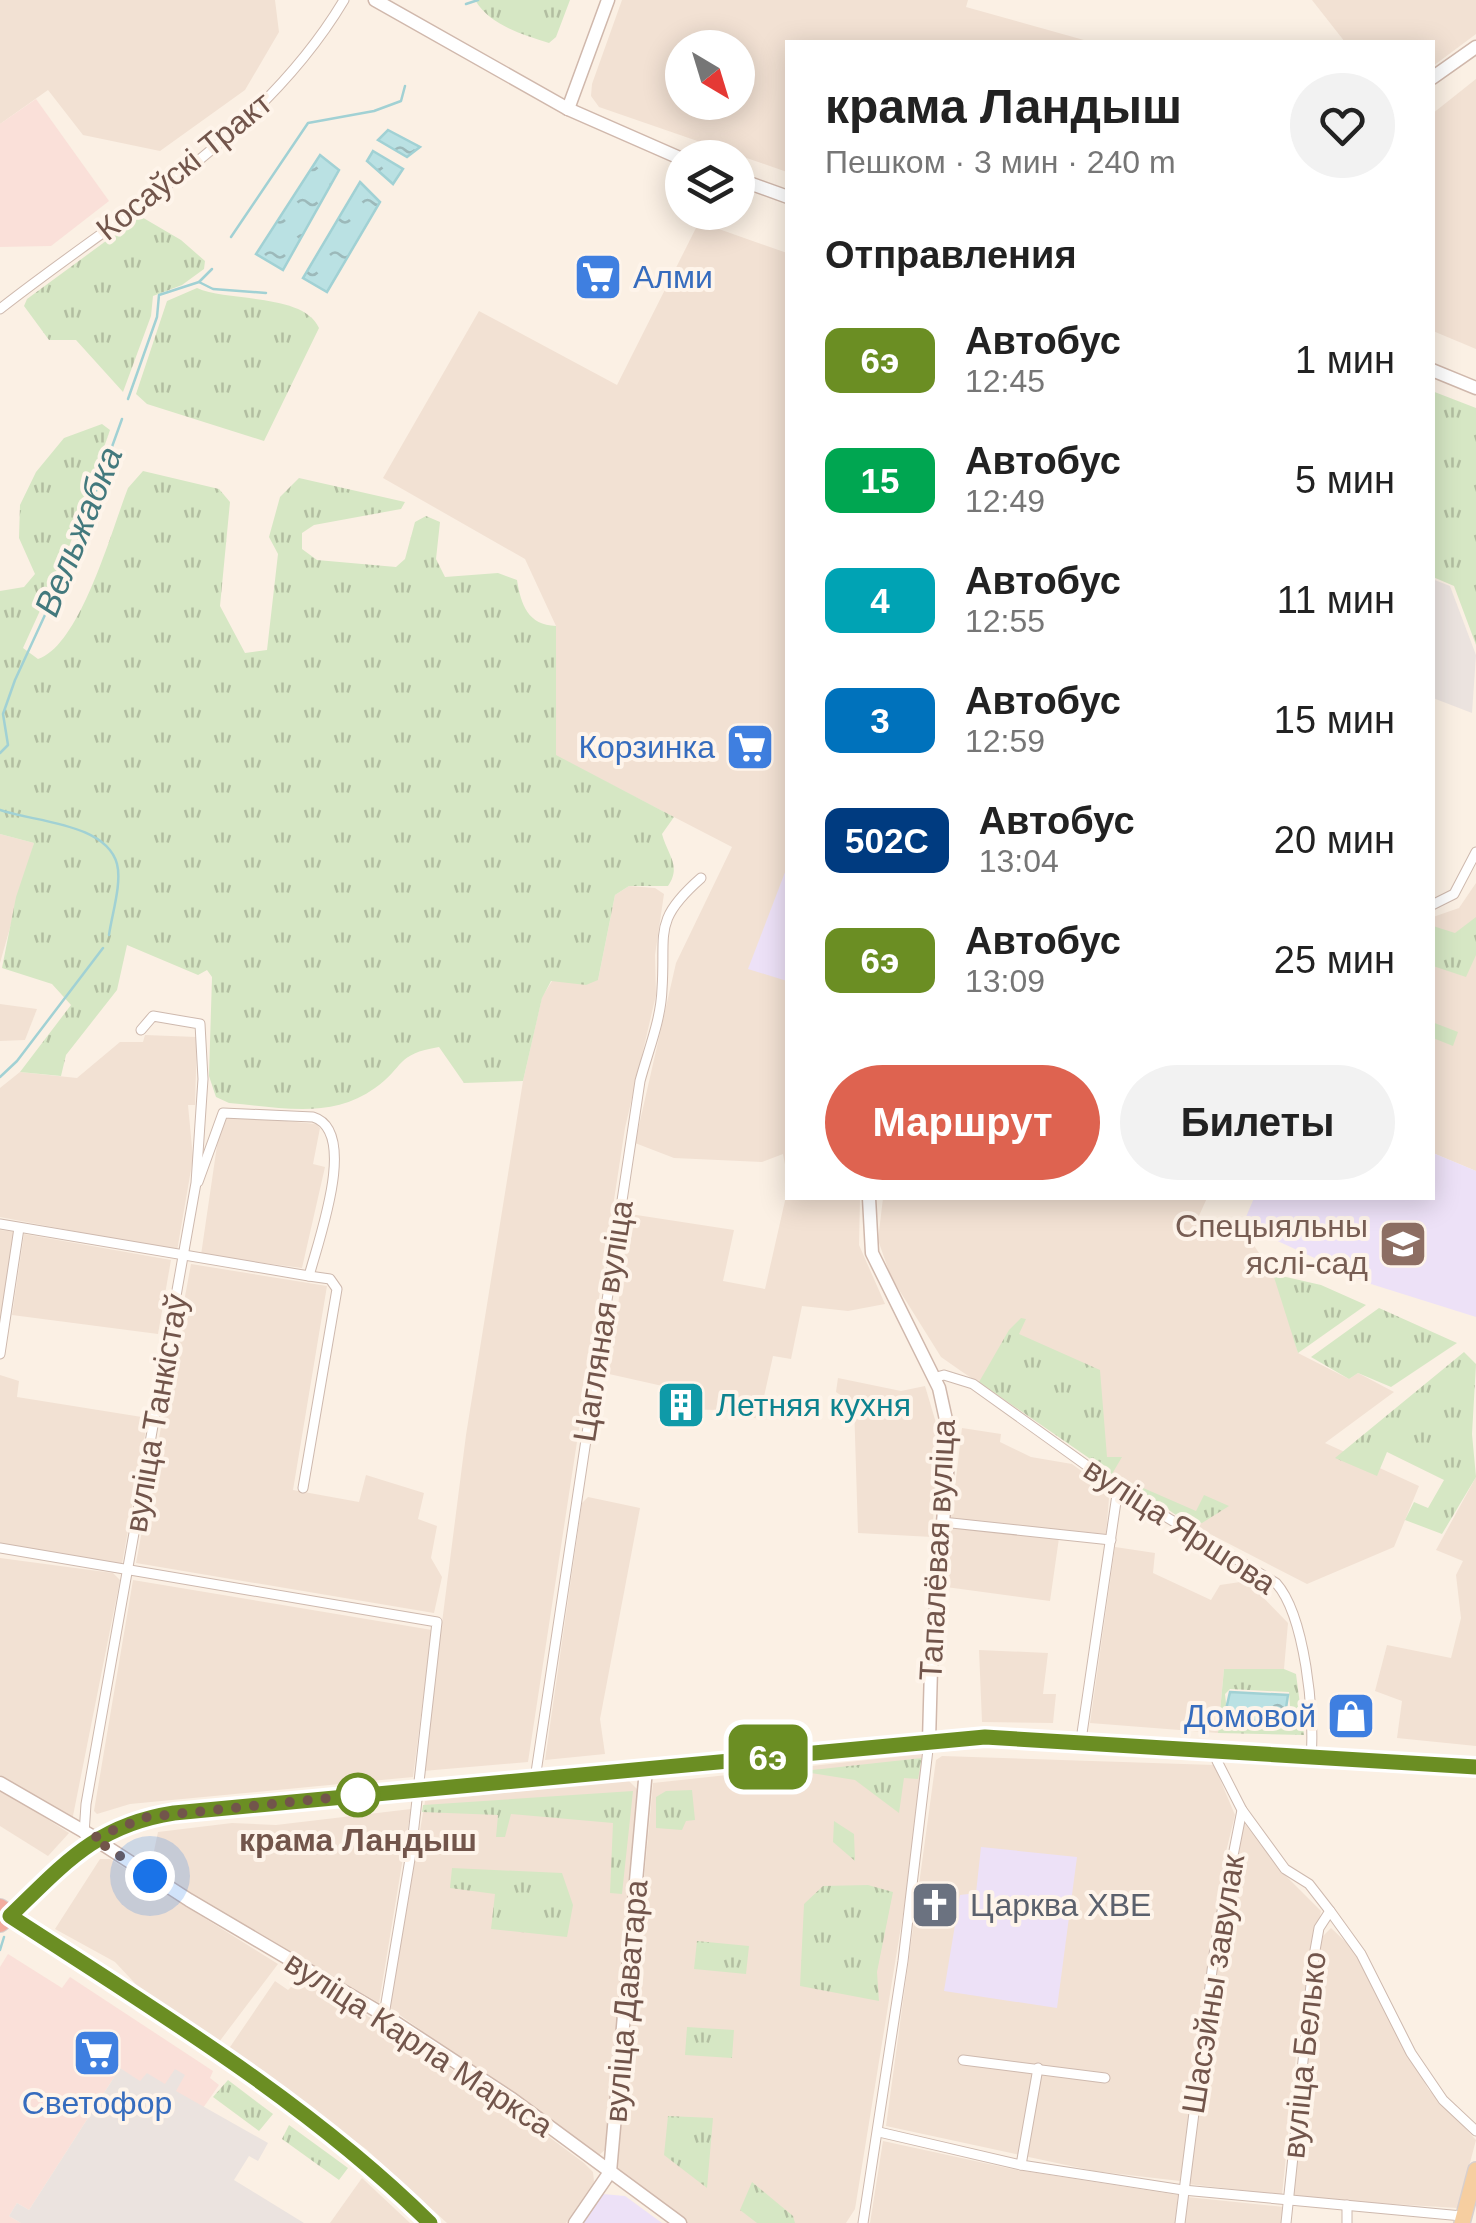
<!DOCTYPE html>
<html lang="ru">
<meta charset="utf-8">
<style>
body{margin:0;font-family:Helvetica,sans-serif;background:#f2f2f2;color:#222;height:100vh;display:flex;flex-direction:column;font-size:38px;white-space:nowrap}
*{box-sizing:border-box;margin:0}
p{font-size:32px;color:#767676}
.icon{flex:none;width:55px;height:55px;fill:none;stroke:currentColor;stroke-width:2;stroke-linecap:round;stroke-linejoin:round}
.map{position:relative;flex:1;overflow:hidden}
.sheet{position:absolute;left:785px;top:40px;width:650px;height:1160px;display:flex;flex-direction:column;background:#fff;border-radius:0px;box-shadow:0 5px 25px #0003}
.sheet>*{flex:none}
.badge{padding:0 20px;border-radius:15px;font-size:35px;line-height:65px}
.needle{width:65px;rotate:142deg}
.tools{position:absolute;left:665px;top:30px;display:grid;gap:20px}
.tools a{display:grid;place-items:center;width:90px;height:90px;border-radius:50%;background:#fff;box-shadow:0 5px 25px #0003;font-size:50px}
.you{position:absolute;width:50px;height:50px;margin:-25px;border:8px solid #fff;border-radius:50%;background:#1a73e8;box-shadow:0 0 0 15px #1a73e833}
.map>.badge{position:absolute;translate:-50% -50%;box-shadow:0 0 0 5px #fff}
h2{padding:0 40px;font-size:38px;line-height:90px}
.round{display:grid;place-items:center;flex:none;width:105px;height:105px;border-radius:52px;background:#f2f2f2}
.headline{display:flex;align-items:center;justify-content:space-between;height:170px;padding:0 40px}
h1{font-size:48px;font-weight:700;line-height:75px}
.cta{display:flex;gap:20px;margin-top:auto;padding:20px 40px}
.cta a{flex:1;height:115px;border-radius:60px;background:#de6350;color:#fff;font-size:40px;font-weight:700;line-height:115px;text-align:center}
.cta a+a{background:#f2f2f2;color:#222}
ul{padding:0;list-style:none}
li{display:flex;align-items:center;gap:30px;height:120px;padding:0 40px}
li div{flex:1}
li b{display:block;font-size:38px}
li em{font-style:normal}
li .badge{min-width:110px;font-weight:700;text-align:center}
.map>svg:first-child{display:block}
.residential{fill:#f2e1d3;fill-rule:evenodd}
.commercial{fill:#fae0d9}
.industrial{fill:#ebe3df}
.education{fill:#ede1f7}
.grass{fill:url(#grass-tufts);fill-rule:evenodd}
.water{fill:url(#water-ripples);stroke:#a1d1d4;stroke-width:2.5}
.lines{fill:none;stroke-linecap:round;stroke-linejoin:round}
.stream{stroke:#a1d1d4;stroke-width:2.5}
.street-casing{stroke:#ceb9ae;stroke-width:11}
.secondary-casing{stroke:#d0b8ac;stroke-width:15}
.primary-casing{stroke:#d8cfcd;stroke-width:18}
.highway-casing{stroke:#d8cfcd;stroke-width:20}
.street{stroke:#fff;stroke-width:9}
.secondary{stroke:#fff;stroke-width:12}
.primary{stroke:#f6cea0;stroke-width:15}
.highway{stroke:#f2ad9f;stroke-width:18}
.line-casing{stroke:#fff;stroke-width:22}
.line{stroke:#6b8e23;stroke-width:15}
.walk{stroke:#72554b;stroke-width:10;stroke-dasharray:0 18}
.stop-dot{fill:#fff;stroke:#6b8e23;stroke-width:5}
.labels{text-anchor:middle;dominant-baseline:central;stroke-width:8;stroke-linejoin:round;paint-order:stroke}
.street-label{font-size:32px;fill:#72554b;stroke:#fef4ea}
.shop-label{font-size:32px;fill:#366cbe;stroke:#fef4ea;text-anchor:end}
.education-label{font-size:32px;fill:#785e54;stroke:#fef4ea;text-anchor:end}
.culture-label{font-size:32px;fill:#0d838f;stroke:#fef4ea;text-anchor:start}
.stop-label{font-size:32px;font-weight:bold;fill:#72554b;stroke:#fef4ea}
.worship-label{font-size:32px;fill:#5b616d;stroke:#fef4ea;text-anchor:start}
.water-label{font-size:35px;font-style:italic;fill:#43797d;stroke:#fef4ea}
</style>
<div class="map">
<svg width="1476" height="2223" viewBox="0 0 1476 2223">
<defs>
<pattern id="grass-tufts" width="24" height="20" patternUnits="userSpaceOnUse" patternTransform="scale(2.5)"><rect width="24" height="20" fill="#d6e7c4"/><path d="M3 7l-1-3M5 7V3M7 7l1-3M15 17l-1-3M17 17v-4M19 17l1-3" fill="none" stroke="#b2bea1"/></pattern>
<pattern id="water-ripples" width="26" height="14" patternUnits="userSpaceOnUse" patternTransform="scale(2.5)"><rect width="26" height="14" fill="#bae1e3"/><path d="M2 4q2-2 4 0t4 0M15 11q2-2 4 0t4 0" fill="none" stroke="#9cb9ba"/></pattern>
</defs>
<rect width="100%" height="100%" fill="#fbf0e4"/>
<g class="residential">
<polygon points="0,0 275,0 279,32 245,90 160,151 83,135 48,90 0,124"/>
<path d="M622 0H968L966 7 1091 42H788L787 172 599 107 591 96 592 84ZM682 48H738V102H682Z"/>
<polygon points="1312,0 1476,0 1476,34 1433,66 1432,42 1345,42"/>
<polygon points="1476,79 1476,349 1433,331 1432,114"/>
<polygon points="699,222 787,253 787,1175 783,1154 762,1162 674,1158 635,1143 676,963 732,847 556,756 556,626 525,559 383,478 479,311 617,385"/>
<polygon points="0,834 34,843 0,963"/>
<polygon points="1476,883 1476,1171 1433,1153 1433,917 1459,908"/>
<polygon points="629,886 655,888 664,894 655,955 656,995 625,1128 528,1762 423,1771 466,1435 523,1081 542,997 552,981 598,980 615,895"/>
<polygon points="0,1004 37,1009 25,1040 0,1041"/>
<polygon points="145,1035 197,1037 195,1105 188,1105 193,1158 177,1251 0,1217 0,1088 20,1072 77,1078 120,1042 143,1042"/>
<polygon points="227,1115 316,1124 320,1128 313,1164 325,1167 302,1268 201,1255 220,1125"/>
<polygon points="787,1192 788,1198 860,1198 859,1245 885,1304 848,1311 802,1306 791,1359 773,1356 759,1419 719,1410 664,1409 667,1387 609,1374 630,1214 734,1230 723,1281 765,1289"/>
<polygon points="883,1198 1207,1198 1198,1218 1251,1241 1281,1286 1298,1353 1349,1379 1358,1373 1394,1392 1325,1443 1419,1486 1394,1547 1307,1584 1185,1521 961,1371 941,1357 891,1277 878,1240"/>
<polygon points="0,1230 15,1232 0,1336"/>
<polygon points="24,1234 171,1260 158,1334 12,1315"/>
<polygon points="191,1264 327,1286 293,1490 359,1502 366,1475 424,1493 418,1519 437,1526 431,1558 442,1577 434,1613 136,1563"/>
<polygon points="0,1375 19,1381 17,1397 148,1418 122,1564 0,1544"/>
<polygon points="838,1378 901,1391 925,1386 939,1433 932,1537 858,1533 854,1404 836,1392"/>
<polygon points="962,1428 1001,1434 1000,1442 1031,1457 1072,1464 1102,1486 1109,1498 1106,1534 951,1520"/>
<polygon points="1476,1477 1476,1746 1397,1738 1402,1701 1375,1691 1387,1645 1451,1658 1461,1618 1456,1575 1463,1561 1436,1550"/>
<polygon points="588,1497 640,1508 600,1719 605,1754 545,1760 582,1503"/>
<polygon points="951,1527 1059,1538 1050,1601 946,1587"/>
<polygon points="1115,1547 1155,1553 1153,1573 1211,1600 1220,1585 1247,1581 1288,1623 1284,1669 1224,1669 1218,1733 1090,1723"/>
<polygon points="0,1558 113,1573 120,1580 72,1821 0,1775"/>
<polygon points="133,1580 432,1630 413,1777 130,1804 97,1814 94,1811"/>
<polygon points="979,1650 1048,1653 1043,1694 1056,1694 1053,1723 982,1722"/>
<polygon points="923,1754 910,1871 855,2209 846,2223 686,2223 617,2170 653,1783"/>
<polygon points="942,1756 1214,1765 1235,1815 1224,1860 1180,2181 1094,2171 886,2126 936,1760"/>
<polygon points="628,1780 639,1791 607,2148 597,2157 390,2008 425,1801"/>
<polygon points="0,1789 69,1833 48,1856 0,1826"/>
<polygon points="411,1809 379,2003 150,1870 158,1832 232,1823 276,1825"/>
<polygon points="1242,1820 1279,1869 1321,1911 1300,2017 1282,2195 1188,2184 1228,1888"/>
<polygon points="100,1859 110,1859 278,1964 219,2042 145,1994 115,1962 55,1929"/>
<polygon points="1331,1928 1353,1949 1428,2089 1476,2140 1458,2208 1293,2198 1318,1958 1323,1936"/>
<polygon points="303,1975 497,2098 584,2163 593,2172 594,2182 566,2223 447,2223 366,2149 228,2050 275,1981 288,1990"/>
<polygon points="883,2141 1012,2169 1178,2195 1175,2223 870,2223"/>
<polygon points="362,2178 410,2223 330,2223"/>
<polygon points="1187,2197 1284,2207 1283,2223 1184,2223"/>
</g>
<g class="commercial">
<polygon points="36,99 109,201 51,246 0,247 0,124"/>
<polygon points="8,1954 62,1988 70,1977 213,2071 210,2078 219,2085 203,2108 192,2102 183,2117 120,2068 29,2210 17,2203 9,2216 21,2223 0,2223 0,1967"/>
</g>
<g class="industrial">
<polygon points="1432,579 1450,586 1476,655 1472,713 1433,698"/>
<polygon points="120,2068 140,2081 147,2073 165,2084 175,2069 185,2075 176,2091 268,2143 258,2161 249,2156 234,2180 304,2223 21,2223 9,2216 17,2203 29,2210"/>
</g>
<g class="education">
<polygon points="787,867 787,981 748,969"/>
<polygon points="1433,1153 1476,1171 1476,1317 1371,1284 1258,1232 1246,1217 1254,1198 1432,1198"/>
<polygon points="981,1847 1077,1857 1057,2008 944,1991 960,1895 976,1893"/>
<polygon points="603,2194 625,2196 662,2223 583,2223"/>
</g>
<g class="grass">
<path d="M475 0H570L556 37 549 43C522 34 491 26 475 0Z"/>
<polygon points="140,216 181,240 205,261 204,269 182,285 153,296 151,316 123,392 76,340 49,340 24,306 27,299"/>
<path d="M197 288C228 302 304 293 319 328L264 441 147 404 136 394 167 301Z"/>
<polygon points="1432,391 1476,408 1476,645 1454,586 1433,577"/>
<path d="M102 424 110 430 69 547 23 648 38 659C80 646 112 529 128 488L143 471 219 489 230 502 220 606 245 653 267 650 278 554 269 537 280 497 299 478 405 502 401 509 314 525 302 533V549L317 560 396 567 405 559 415 522 426 516 440 522 436 559 445 577 498 573 517 580C521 605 528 625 556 626V755L674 817 662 834C667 854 682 866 668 886H629L615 895 598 980 586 985 551 981 542 998 523 1081 464 1083 439 1047C395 1054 405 1067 375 1088 330 1120 281 1107 229 1103L216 1097 209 1076 212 977 207 970 198 975 127 945 117 990 66 1055 61 1076 20 1072 71 1005 52 984 2 968 16 897 34 843 0 834V591L24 587 35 574 19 538 20 505 36 472 64 438Z"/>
<polygon points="1476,917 1476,955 1466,977 1433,966 1433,926 1455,933"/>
<polygon points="1432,1022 1458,1032 1453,1046 1433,1038"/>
<polygon points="1273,1274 1321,1285 1366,1305 1298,1353"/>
<polygon points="1379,1308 1457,1343 1391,1387 1358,1373 1349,1379 1311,1357"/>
<polygon points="1021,1318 1026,1319 1019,1334 1100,1370 1107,1457 1122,1457 1112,1474 979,1382 1009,1330"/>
<polygon points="1464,1352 1476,1364 1472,1434 1476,1477 1442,1534 1405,1520 1414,1502 1428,1508 1444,1480 1387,1452 1377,1476 1335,1458"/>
<polygon points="1125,1480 1196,1511 1204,1495 1229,1506 1202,1523 1185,1521"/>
<path d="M1224 1669H1284L1296 1674 1304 1735 1218 1733ZM1230 1689 1289 1692 1291 1721 1280 1725 1228 1721 1225 1694Z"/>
<polygon points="922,1758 918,1779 904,1778 899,1813 855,1780 811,1773 758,1776"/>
<polygon points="692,1790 695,1820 686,1821 682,1830 656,1828 656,1797 666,1791"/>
<polygon points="633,1791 622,1894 610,1893 613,1823 511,1814 505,1837 496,1837 498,1815 422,1812 423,1805"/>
<polygon points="834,1821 854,1834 855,1861 833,1842"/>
<polygon points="452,1868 562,1873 573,1905 567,1937 491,1929 495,1894 450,1888"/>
<polygon points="868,1885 893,1892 877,1972 879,2001 800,1986 804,1904 823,1886"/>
<polygon points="697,1941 749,1946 746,1974 694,1969"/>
<polygon points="687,2027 734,2030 732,2058 685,2055"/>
<polygon points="228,2080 273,2114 259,2131 213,2097"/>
<polygon points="668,2116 713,2118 707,2188 664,2155"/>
<polygon points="289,2125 348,2168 339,2180 282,2139"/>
<polygon points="752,2182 793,2216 795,2223 757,2223 740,2210"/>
</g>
<g class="water">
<polygon points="388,130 420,147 407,157 378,140"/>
<polygon points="373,151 403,169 393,184 367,161"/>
<polygon points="320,155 339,170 283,270 256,254"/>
<polygon points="360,182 380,202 327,292 303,278"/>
<polygon points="1230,1692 1288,1695 1284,1721 1229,1720 1225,1714"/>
</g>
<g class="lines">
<g class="stream">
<polyline points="466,4 478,0"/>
<polyline points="231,237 308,123 374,111 401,101 405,86"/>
<polyline points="199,282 213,289 266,293"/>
<polyline points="128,399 157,317 159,295 199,282 212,269"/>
<polyline points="0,753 8,745 3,714 15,680 74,552 122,419"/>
<path d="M0 810C34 822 106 823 117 864 122 883 112 914 109 935"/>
<polyline points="0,1077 17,1061 103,948"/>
<polyline points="0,1950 4,1937"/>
</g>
<g class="street-casing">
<g id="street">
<path d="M0 309C122 213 263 136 344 0"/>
<polyline points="1432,905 1454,894 1476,852"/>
<path d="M0 1224 309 1276C318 1241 359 1131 313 1117L223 1113 198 1182"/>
<polyline points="0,1354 19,1228"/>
<path d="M933 1378 944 1375 973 1384 1118 1488 1276 1583C1305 1615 1315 1715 1311 1758"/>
<polyline points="303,1488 337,1289 330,1279 309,1276"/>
<polyline points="942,1522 1111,1540"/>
<polyline points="0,1548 437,1622 411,1853 384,2015"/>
<polyline points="1081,1740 1118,1488"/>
<path d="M535 1779 640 1081C648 1051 661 1020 662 989 666 932 652 921 701 878"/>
<polyline points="1242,1810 1285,1869 1309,1884 1330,1911 1361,1954 1411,2053 1443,2100 1476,2131"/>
<polyline points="84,1834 86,1804 196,1183 203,1079 200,1024 153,1016 141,1030"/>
<polyline points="963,2060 1105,2078"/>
<polyline points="879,2132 1021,2165 1183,2190 1462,2216"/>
<polyline points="1021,2165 1038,2068"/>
<polyline points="863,2223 903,1961 929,1741"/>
<polyline points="1180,2223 1215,1947 1242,1810 1217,1761 1217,1750"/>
<polyline points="1286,2223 1314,1956 1319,1928 1330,1911"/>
<polyline points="1347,2223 1347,2205"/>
</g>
</g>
<g class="secondary-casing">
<g id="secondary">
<polyline points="375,0 568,109 682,159"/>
<polyline points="1432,78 1476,47"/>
<polyline points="568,109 608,0"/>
<polyline points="738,179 788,197"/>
<polyline points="1432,370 1476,388"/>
<polyline points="869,1198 872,1253 939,1388 950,1438 931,1668 929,1741"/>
<polyline points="0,1783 97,1839"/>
<polyline points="93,1838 189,1900 384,2015 512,2099 680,2223"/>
<path d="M430 2223C312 2106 149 2007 10 1915 64 1864 96 1825 174 1813L985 1737 1476 1767"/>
<polyline points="575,2223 610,2172 646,1769"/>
</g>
</g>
<g class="primary-casing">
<polyline id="primary" points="1462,2223 1476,2170"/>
</g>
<g class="highway-casing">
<polyline id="highway" points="0,1908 10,1915 0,1923"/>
</g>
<use href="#street" class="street"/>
<use href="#secondary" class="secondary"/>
<use href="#primary" class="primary"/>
<use href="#highway" class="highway"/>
</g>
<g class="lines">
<g class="line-casing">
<path id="line" d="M430 2223C308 2102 153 2009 10 1916 64 1864 96 1825 174 1813L985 1737 1476 1767"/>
</g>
<use href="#line" class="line"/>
<polyline class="walk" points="150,1876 93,1838 147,1817 358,1795"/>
</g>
<defs>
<g id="supermarket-square" transform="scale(2.5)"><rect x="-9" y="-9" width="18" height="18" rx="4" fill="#3f7fe0" stroke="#fef4ea"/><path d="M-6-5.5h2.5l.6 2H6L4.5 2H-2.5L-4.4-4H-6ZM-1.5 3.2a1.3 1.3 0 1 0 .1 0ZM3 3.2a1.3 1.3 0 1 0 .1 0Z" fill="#fff"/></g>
<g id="school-square" transform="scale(2.5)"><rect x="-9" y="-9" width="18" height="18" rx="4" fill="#8d6e63" stroke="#fef4ea"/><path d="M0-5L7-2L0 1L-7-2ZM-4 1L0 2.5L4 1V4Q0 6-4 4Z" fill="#fff"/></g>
<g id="building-square" transform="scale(2.5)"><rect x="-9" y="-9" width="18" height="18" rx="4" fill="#0f9aa8" stroke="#fef4ea"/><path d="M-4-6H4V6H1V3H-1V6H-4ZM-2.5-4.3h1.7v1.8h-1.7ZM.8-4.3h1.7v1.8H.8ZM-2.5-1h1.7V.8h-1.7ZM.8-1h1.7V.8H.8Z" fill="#fff"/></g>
<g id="shop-square" transform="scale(2.5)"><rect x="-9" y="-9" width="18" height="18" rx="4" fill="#3f7fe0" stroke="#fef4ea"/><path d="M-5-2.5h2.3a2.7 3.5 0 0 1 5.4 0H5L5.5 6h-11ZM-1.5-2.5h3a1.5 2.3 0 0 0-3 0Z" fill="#fff"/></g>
<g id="church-square" transform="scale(2.5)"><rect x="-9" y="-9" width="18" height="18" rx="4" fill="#6b7280" stroke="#fef4ea"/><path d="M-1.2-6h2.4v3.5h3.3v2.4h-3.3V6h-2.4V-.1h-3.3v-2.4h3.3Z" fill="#fff"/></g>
</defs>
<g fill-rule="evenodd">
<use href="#supermarket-square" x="598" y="277"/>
<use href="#supermarket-square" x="750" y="747"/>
<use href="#school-square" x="1403" y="1244"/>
<use href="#building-square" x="681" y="1405"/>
<use href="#shop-square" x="1351" y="1716"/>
<use href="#church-square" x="935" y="1905"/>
<use href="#supermarket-square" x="97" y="2053"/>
</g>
<circle class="stop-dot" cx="358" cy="1795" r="20"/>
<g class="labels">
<g class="street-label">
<text transform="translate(184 166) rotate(-39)">Косаўскі Тракт</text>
<text transform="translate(603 1321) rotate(-81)">Цагляная вуліца</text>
<text transform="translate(156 1413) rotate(-80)">вуліца Танкістаў</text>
<text transform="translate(1180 1526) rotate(33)">вуліца Яршова</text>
<text transform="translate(937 1550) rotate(-87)">Тапалёвая вуліца</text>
<text transform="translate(1213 1984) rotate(-81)">Шасэйны завулак</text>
<text transform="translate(626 2001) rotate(-85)">вуліца Даватара</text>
<text transform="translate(419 2044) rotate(33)">вуліца Карла Маркса</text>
<text transform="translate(1304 2055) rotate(-84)">вуліца Белько</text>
</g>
<g class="shop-label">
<text x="633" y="277" text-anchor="start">Алми</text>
<text x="715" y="747">Корзинка</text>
<text x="1316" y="1716">Домовой</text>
<text x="97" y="2103" text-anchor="middle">Светофор</text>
</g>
<g class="education-label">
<text x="1368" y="1226">Спецыяльны<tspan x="1368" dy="37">яслі-сад</tspan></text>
</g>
<g class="culture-label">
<text x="716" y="1405">Летняя кухня</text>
</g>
<g class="stop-label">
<text x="358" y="1840">крама Ландыш</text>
</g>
<g class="worship-label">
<text x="970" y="1905">Царква ХВЕ</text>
</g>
<g class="water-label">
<text transform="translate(78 531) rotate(-68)">Вельжабка</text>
</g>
</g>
</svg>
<div class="tools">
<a><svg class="needle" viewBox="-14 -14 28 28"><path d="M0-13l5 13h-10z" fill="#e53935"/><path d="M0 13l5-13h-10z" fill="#767676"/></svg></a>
<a><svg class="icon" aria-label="layers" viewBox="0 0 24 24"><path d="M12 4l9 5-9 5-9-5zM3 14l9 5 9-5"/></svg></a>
</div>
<div class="you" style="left:150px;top:1876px"></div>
<b class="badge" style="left:768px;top:1757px;background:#6b8e23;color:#fff">6э</b>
<section class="sheet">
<div class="headline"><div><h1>крама Ландыш</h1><p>Пешком · 3 мин · 240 m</p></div><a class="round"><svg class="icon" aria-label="heart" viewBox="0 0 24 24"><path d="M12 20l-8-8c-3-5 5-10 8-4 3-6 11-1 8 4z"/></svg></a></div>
<h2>Отправления</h2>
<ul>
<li><span class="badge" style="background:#6b8e23;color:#fff">6э</span><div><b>Автобус</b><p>12:45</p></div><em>1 мин</em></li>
<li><span class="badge" style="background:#00a651;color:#fff">15</span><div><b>Автобус</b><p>12:49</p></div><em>5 мин</em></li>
<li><span class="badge" style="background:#00a3b4;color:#fff">4</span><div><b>Автобус</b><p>12:55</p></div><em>11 мин</em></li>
<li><span class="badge" style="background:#0072bc;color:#fff">3</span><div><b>Автобус</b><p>12:59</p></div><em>15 мин</em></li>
<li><span class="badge" style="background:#003b80;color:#fff">502С</span><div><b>Автобус</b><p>13:04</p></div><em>20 мин</em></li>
<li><span class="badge" style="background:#6b8e23;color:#fff">6э</span><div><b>Автобус</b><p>13:09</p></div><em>25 мин</em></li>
</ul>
<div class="cta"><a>Маршрут</a><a>Билеты</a></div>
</section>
</div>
